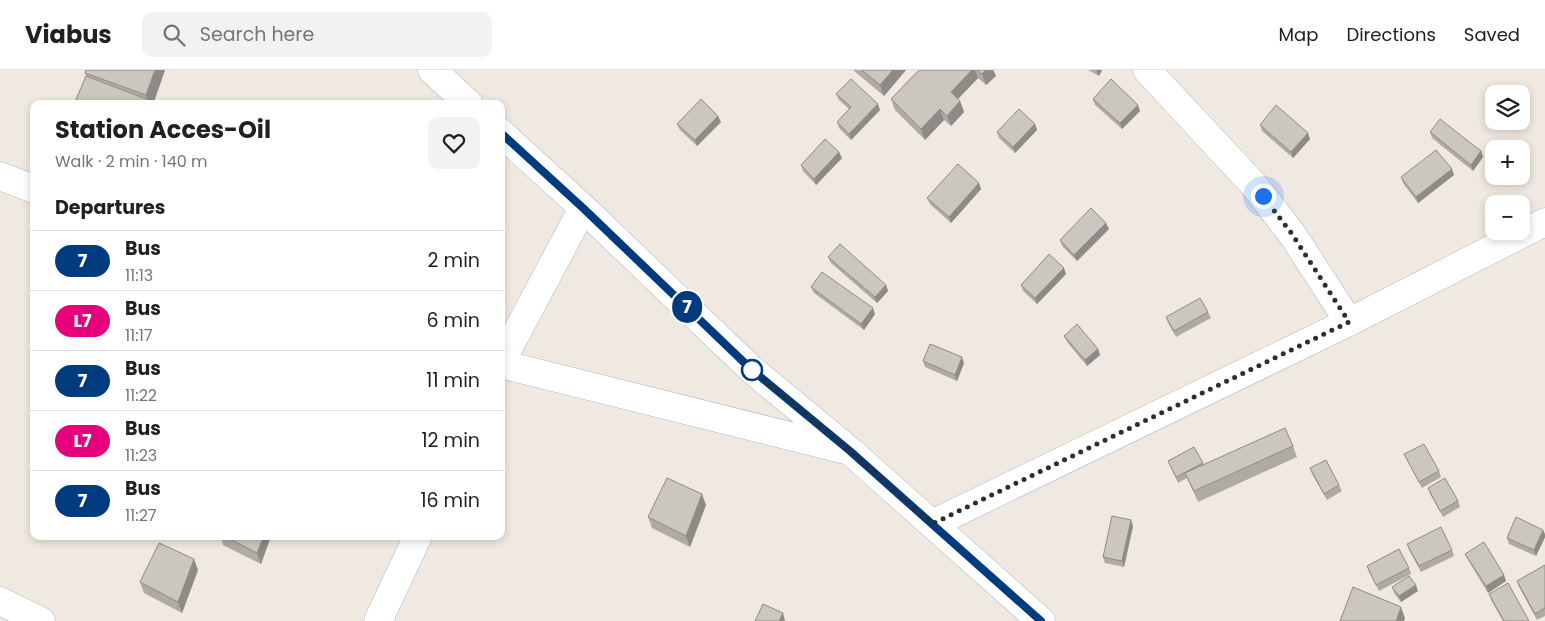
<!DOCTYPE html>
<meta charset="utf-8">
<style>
body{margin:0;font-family:Poppins,sans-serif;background:#f2f2f2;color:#202124;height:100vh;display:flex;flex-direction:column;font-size:19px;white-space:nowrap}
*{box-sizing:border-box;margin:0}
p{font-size:16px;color:#757577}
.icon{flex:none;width:28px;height:28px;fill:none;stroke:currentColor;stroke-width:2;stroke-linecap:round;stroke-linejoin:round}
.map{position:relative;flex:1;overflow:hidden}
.sheet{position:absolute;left:30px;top:30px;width:475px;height:440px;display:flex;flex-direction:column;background:#fff;border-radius:10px;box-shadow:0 2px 8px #0003}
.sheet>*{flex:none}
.badge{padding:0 10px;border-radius:16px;font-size:18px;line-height:32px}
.buttons{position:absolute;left:1485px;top:15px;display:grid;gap:10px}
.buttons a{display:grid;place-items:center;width:45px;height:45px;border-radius:10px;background:#fff;box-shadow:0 2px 8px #0003;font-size:25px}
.you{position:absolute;width:25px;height:25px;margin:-12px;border:4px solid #fff;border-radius:50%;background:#1a73e8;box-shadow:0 0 0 8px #1a73e833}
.map>.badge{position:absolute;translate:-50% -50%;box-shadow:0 0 0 2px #fff}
h2{padding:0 25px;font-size:19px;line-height:45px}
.round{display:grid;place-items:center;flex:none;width:52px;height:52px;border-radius:10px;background:#f2f2f2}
.overview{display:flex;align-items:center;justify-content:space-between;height:85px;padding:0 25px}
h1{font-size:24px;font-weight:700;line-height:38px}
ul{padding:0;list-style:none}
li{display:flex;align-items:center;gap:15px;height:60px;padding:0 25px;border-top:1px solid #e0e0e0}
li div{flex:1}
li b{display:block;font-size:19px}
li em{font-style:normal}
li .badge{min-width:55px;font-weight:700;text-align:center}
header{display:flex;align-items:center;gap:30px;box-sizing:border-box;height:70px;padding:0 25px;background:#fff;border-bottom:1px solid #e0e0e0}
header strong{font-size:24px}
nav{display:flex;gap:28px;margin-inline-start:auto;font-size:18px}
.search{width:350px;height:45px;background:#f2f2f2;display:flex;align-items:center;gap:12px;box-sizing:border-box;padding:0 18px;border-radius:10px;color:#757577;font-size:19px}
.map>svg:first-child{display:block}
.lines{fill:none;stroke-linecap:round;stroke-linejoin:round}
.street-casing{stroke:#b4b7c1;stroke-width:29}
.secondary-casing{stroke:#b4b7c1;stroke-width:29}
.street{stroke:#fff;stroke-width:28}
.secondary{stroke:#fff;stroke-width:28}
.wall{fill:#afaba4}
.shaded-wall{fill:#8e8b86}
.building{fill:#cbc7bf;stroke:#8e8b86}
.line-casing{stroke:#fff;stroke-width:11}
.line{stroke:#003b80;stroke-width:8}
.walk{stroke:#2e2e2e;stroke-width:5;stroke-dasharray:0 9}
.stop-dot{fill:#fff;stroke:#003b80;stroke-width:2.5}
</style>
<header>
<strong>Viabus</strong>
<div class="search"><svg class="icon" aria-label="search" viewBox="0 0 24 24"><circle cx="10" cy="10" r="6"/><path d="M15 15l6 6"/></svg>Search here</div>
<nav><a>Map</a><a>Directions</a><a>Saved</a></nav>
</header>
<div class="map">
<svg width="1545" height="551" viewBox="0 0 1545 551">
<rect width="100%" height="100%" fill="#efe9e1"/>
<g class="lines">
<g class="street-casing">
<g id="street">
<polyline points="1147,0 1253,114 1292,164 1349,252"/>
<polyline points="0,106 34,119"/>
<polyline points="501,292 583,138"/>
<polyline points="501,294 850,381"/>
<polyline points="0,531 41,551"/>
<polyline points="378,551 418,466"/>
</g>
</g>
<g class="secondary-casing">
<g id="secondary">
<polyline points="432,0 469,34"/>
<polyline points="501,63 583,138 751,299 850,381 1041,551"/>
<polyline points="932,454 1349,252 1545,152"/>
</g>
</g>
<use href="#street" class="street"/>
<use href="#secondary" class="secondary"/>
</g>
<g class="wall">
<polygon points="86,0 165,0 154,32 86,6 85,3"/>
<polygon points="853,0 906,0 884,26"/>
<polygon points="919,0 993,0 996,6 986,15 978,8 958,29 960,31 964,42 951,56 944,50 925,70 895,40 891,29"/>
<polygon points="1088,0 1102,0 1099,6"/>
<polygon points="836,24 880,40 851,70 839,58 837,52 849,39 839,30"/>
<polygon points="1093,29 1140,41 1122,59 1095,35"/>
<polygon points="721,52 697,76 680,60 677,54"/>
<polygon points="1035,54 1037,60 1015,83 999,68 997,62"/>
<polygon points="1260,55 1310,69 1293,88 1262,61"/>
<polygon points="1430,62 1481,81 1483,87 1473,101 1432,68"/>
<polygon points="842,88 816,115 803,101 801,95"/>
<polygon points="1454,105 1418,133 1403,113 1401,107"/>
<polygon points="979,113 981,119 951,153 930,134 927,128"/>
<polygon points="1109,159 1077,191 1062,176 1060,170"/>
<polygon points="828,187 886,215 888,221 877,233 831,193"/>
<polygon points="1066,204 1037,234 1023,221 1021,215"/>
<polygon points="811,217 875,244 864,260 814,223"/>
<polygon points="1208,242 1211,248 1176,267 1168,253 1166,247"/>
<polygon points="1064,266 1098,279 1100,285 1087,296 1067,272"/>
<polygon points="923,291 964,293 957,311 925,297"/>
<polygon points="1293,376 1297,387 1198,432 1187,408 1178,413 1168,391 1194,377 1203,394"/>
<polygon points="1404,384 1439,401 1441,407 1422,418 1407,390"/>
<polygon points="1310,398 1339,415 1342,421 1327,430 1312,404"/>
<polygon points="1428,418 1458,431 1460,437 1443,447 1430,424"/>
<polygon points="706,435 690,477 652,458 648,447"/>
<polygon points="1131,450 1133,456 1124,497 1105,493 1103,487"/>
<polygon points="1545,464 1545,467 1536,486 1509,474 1507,468"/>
<polygon points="220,466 271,466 261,494 223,475"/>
<polygon points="1407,474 1452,480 1454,486 1421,502 1409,480"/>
<polygon points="1465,484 1504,505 1506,511 1488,523 1468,490"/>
<polygon points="1545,495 1545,546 1537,550 1519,517 1517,511"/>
<polygon points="1367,496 1409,498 1411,504 1379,521 1369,502"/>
<polygon points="198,500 182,543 144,523 140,512"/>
<polygon points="1392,517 1418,521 1401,532 1394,523"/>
<polygon points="1489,524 1529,551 1503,551 1491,530"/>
</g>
<g class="shaded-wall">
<polygon points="155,0 165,0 153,34 149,34 146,25"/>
<polygon points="893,0 906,0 884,26 880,15"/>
<polygon points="972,0 975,0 978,8 955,32 951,22"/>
<polygon points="986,0 993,0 996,6 986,15 982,4"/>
<polygon points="1096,0 1102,0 1099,6"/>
<polygon points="960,31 964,42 951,56 947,46"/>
<polygon points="878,34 880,40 851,70 849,64"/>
<polygon points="1138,35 1140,41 1122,59 1120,53"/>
<polygon points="940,39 944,50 925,70 921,59"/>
<polygon points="718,46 721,52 697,76 695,70"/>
<polygon points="1035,54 1037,60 1015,83 1013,77"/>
<polygon points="1308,63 1310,69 1293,88 1291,82"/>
<polygon points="1481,81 1483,87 1473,101 1471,95"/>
<polygon points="839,82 842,88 816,115 814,109"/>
<polygon points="1452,99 1454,105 1418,133 1416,127"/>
<polygon points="979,113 981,119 951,153 949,147"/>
<polygon points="1106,153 1109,159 1077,191 1074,185"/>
<polygon points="1064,198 1066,204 1037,234 1035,228"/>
<polygon points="886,215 888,221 877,233 875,227"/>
<polygon points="873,238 875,244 864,260 861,254"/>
<polygon points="1098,279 1100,285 1087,296 1085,290"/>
<polygon points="962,287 964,293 957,311 955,305"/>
<polygon points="702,424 706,435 690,477 686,466"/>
<polygon points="1131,450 1133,456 1124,497 1122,491"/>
<polygon points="1543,460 1545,464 1545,467 1536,486 1534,480"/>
<polygon points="264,466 271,466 261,494 257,483"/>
<polygon points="194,489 198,500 182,543 178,532"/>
<polygon points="1504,505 1506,511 1488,523 1486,516"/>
<polygon points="1416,515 1418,521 1401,532 1399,526"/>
<polygon points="1401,537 1405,548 1404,551 1396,551"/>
<polygon points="783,543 785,551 779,551"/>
</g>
<g class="building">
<polygon points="86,0 155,0 146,25 85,3"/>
<polygon points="862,0 893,0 880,15"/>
<polygon points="919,0 972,0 951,22 960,31 947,46 940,39 921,59 891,29"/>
<polygon points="977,0 986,0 982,4"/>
<polygon points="86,6 159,34 74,34"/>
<polygon points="851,9 878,34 849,64 837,52 851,37 836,24"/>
<polygon points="1111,9 1138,35 1120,53 1093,29"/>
<polygon points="701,29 718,46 695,70 677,54"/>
<polygon points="1276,35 1308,63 1291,82 1260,55"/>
<polygon points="1019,39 1035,54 1013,77 997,62"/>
<polygon points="1440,49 1481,81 1471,95 1430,62"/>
<polygon points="825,69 839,82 814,109 801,95"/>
<polygon points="1436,80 1452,99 1416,127 1401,107"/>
<polygon points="958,94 979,113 949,147 927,128"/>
<polygon points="1091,138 1106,153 1074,185 1060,170"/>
<polygon points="840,174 886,215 875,227 828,187"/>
<polygon points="1049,184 1064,198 1035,228 1021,215"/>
<polygon points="822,202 873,238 861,254 811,217"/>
<polygon points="1200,228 1208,242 1174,261 1166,247"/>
<polygon points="1077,254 1098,279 1085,290 1064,266"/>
<polygon points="930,274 962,287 955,305 923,291"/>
<polygon points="1285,358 1293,376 1194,421 1185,403"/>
<polygon points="1424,374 1439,401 1419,412 1404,384"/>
<polygon points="1194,377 1203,393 1176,407 1168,391"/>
<polygon points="1326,390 1339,415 1324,424 1310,398"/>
<polygon points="667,408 702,424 686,466 648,447"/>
<polygon points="1445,408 1458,431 1440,441 1428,418"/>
<polygon points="1112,446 1131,450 1122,491 1103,487"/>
<polygon points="1516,447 1543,460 1534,480 1507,468"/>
<polygon points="1441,457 1452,480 1419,496 1407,474"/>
<polygon points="224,466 264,466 257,483"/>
<polygon points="1484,472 1504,505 1486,516 1465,484"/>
<polygon points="159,473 194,489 178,532 140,512"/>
<polygon points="1399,479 1409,498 1376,515 1367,496"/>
<polygon points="1545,495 1545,538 1535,544 1517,511"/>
<polygon points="1409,506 1416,515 1399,526 1392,517"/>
<polygon points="1508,513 1529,551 1504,551 1489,524"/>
<polygon points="1353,517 1401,537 1396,551 1340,551"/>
<polygon points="763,534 783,543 779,551 755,551"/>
</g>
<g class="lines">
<g class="line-casing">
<polyline id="line" points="501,63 583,138 751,299 850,381 1041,551"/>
</g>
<use href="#line" class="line"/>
<polyline class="walk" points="752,300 751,299 850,381 932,454 1349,252 1292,164 1263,126"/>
</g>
<circle class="stop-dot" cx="752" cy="300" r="10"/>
</svg>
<div class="buttons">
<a><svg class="icon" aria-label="layers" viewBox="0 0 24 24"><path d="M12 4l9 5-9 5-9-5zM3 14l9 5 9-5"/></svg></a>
<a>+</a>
<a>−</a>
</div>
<div class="you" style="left:1263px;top:126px"></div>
<b class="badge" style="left:687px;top:237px;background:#003b80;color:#fff">7</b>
<section class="sheet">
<div class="overview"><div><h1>Station Acces-Oil</h1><p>Walk · 2 min · 140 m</p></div><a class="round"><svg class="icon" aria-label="heart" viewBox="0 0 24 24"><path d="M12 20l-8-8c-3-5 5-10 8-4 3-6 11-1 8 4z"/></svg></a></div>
<h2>Departures</h2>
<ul>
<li><span class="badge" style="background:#003b80;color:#fff">7</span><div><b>Bus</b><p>11:13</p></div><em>2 min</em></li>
<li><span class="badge" style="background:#e6007e;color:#fff">L7</span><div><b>Bus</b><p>11:17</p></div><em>6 min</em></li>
<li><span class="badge" style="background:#003b80;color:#fff">7</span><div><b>Bus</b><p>11:22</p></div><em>11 min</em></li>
<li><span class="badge" style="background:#e6007e;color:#fff">L7</span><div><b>Bus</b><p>11:23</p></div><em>12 min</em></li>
<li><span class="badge" style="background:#003b80;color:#fff">7</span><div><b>Bus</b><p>11:27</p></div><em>16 min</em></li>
</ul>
</section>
</div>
